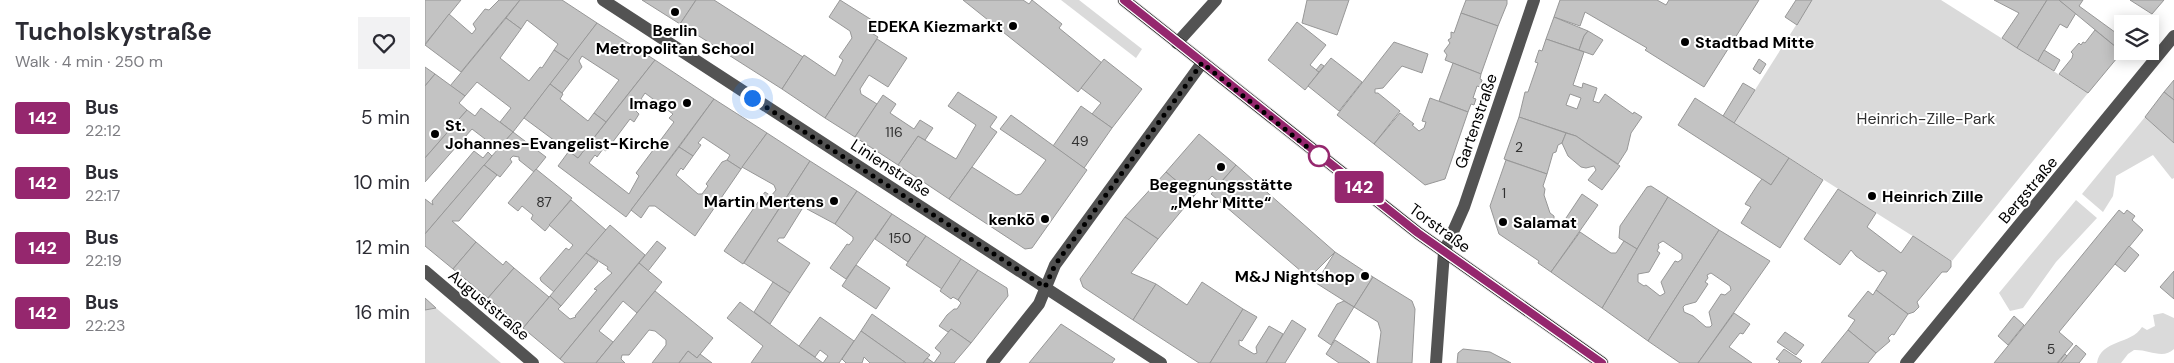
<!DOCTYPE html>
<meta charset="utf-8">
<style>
body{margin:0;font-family:"DM Sans",sans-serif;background:#f2f2f3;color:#2b2b33;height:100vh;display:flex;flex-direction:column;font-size:19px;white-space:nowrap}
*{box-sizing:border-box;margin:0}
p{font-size:16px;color:#7c7c81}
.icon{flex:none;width:28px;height:28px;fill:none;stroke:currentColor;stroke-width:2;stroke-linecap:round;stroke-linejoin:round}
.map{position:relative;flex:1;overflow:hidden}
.sheet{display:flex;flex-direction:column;background:#fff;width:425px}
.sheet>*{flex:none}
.badge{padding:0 10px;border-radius:4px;font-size:18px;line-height:32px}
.tools{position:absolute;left:1689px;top:15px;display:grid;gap:10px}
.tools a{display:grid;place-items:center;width:45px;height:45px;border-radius:0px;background:#fff;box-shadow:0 2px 12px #0003;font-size:25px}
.you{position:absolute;width:25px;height:25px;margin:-12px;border:4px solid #fff;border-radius:50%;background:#1a73e8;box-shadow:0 0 0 8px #1a73e833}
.map>.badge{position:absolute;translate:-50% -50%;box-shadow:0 0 0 2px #fff}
.round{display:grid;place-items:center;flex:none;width:52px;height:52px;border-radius:0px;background:#f2f2f3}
.head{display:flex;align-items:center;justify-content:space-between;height:85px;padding:0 15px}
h1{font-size:24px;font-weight:700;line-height:38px}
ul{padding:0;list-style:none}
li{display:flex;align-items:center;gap:15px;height:65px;padding:0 15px}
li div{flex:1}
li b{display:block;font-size:19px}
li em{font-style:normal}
li .badge{min-width:55px;font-weight:700;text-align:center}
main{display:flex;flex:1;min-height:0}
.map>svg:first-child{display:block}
.green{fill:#dadada}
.building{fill:#c3c3c3;stroke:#979797;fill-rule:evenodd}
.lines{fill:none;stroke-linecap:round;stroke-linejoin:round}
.major-casing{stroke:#dbdbdb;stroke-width:14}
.minor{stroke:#535353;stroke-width:12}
.major{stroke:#000;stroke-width:12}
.line-casing{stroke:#fff;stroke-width:11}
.line{stroke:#95276e;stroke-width:8}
.walk{stroke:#000;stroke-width:5;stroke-dasharray:0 9}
.poi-dot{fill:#000;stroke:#fff;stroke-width:2}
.stop-dot{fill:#fff;stroke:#95276e;stroke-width:2.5}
.labels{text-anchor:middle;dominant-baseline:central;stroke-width:4;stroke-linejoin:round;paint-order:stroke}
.number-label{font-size:14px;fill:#313131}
.poi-label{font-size:16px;font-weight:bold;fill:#000;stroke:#fff;text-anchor:end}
.park-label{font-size:16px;fill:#313131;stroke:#fff}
.street-label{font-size:16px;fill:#000;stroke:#fff}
</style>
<main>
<section class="sheet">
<div class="head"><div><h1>Tucholskystraße</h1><p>Walk · 4 min · 250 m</p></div><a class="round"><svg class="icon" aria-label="heart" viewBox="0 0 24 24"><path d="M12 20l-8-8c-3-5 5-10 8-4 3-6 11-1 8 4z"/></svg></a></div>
<ul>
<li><span class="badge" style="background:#95276e;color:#fff">142</span><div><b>Bus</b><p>22:12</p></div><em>5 min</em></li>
<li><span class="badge" style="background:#95276e;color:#fff">142</span><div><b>Bus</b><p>22:17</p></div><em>10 min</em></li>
<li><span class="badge" style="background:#95276e;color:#fff">142</span><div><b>Bus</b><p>22:19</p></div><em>12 min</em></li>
<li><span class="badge" style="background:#95276e;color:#fff">142</span><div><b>Bus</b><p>22:23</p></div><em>16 min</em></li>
</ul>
</section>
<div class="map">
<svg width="1749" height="363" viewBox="0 0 1749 363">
<rect width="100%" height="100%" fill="#fff"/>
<g class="green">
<polygon points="636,0 654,0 717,49 711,58"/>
<polygon points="1387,0 1516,0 1663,93 1527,261 1309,123"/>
<polygon points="1720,117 1749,143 1749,178 1747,179 1728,155 1691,176 1688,196 1678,212 1657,194"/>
<polygon points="1651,200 1672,218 1631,262 1598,308 1585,311 1574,293"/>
<polygon points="11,308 76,363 0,363 0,310"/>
<path d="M1738 313 1749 318V349C1738 360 1723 349 1709 350L1703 354 1696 363H1672C1676 339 1706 345 1717 327L1722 330 1730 326 1728 315Z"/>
</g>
<g class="building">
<polygon points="0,0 36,0 0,44"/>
<polygon points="74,0 95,0 36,72 0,45 24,14 47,34 51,29 48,24 60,9 64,10"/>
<polygon points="95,0 137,0 172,23 144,60 129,50 133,44 102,20 96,29 81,18"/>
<polygon points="217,0 271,0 255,24"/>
<polygon points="271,0 289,0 378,57 357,89 255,24"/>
<polygon points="415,0 450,22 445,32 453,37 400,118 357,89 379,55 410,76 418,60 414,57 427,38 425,31 404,17"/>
<polygon points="538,0 598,0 604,4 607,0 637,24 634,28 677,63 653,92"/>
<polygon points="882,0 924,0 912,35 877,23"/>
<polygon points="1041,0 1082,0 1082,4 1073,26 1036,13"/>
<polygon points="1135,0 1232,0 1241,5 1244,0 1334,0 1279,87 1220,50 1222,48 1160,12 1155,26 1129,17"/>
<polygon points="1371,0 1387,0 1372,25 1360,17"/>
<polygon points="1569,0 1622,0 1592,48 1577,38 1594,13"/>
<polygon points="1622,0 1634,0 1651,13 1642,28 1635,24 1613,61 1592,48"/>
<polygon points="1634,0 1658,0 1654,6 1698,38 1697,52"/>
<polygon points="1705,0 1739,0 1727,14"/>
<polygon points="1036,13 1073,26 1056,74 1020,60 1022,55 1019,51 1025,43 1023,40 1026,38 1026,32 1029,33"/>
<polygon points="1129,17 1163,31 1159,36 1154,50 1121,39"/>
<polygon points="81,18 96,29 75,58 104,81 115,67 117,68 129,50 144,60 88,132 75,122 86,108 52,82 40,96 25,86"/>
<polygon points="872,22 901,45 885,65 894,72 880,90 843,60"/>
<polygon points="172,23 230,60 181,122 169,113 194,80 157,56 154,61 157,67 137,93 125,84"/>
<polygon points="1670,30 1697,52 1663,93 1634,74 1647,58 1648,54 1646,52 1654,43 1656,45 1658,42 1660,43"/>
<polygon points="1163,31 1178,40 1168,55 1154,50 1159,36"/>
<polygon points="452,39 482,58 463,87 444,75 435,89 436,94 452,104 430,137 400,118"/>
<path d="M1121 39 1159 52 1148 85 1157 88 1158 83 1172 88 1168 101 1174 103 1180 94 1208 114 1209 112 1217 117 1206 133 1202 150 1193 164 1151 136 1094 117 1100 92H1103L1113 63 1110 62 1114 50 1117 51ZM1145 94 1156 98 1152 109 1141 105Z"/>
<polygon points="969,42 1003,54 997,73 977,66 958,88 950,89 950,93 953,93 975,111 949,144 912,115"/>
<polygon points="1619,50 1635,60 1629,71 1613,61"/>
<polygon points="906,58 937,82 914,111 883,86"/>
<polygon points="679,59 717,89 687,128 667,114 676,103 656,88"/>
<polygon points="1334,59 1341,64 1335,74 1328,69"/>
<path d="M230 60 289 99 201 217 133 166 144 151 153 158ZM220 93 248 114 244 118 249 122 211 173 214 176 204 194 164 163 170 155 172 157 178 149 181 151 205 119 209 122 214 114 211 111 219 101 216 99Z"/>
<polygon points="1028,63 1056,74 1055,79 1057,80 1055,87 1052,86 1048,98 1051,99 1049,105 1046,104 1043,112 1014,101"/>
<polygon points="896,64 899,66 894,72 891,70"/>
<polygon points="0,67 10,74 0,86"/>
<polygon points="10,74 40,96 34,103 42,110 0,158 0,86"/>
<polygon points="1749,80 1749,100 1739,92"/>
<polygon points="1318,83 1330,90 1309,123 1298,116"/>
<polygon points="125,84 138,94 135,99 163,121 169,113 181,122 153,158 99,118"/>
<polygon points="533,92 572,117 565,127 572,132 524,199 473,165 493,136 531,159 551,125 523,106"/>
<polygon points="1739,92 1749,100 1749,143 1720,117"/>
<polygon points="458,95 471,104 465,113 489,129 495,120 508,128 500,140 493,136 473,165 430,137"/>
<polygon points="1005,98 1043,112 1020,179 1000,185 949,144 975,113 989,124 987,125 994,131 999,128 1001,122 997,121"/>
<polygon points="1270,98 1364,158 1346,185 1253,125"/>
<polygon points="289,99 342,133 316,169 302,160 305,155 278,137 273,143 276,145 268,156 254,147"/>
<polygon points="656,106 687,128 659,168 628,146"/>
<polygon points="56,108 88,132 73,149 47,129 0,182 0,158 42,110 50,116"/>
<polygon points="586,115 662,170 607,248 600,249 524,199 547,167 591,195 596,194 621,160 575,129"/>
<polygon points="1094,117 1141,133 1137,143 1133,145 1131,152 1128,153 1122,174 1079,159"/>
<polygon points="88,132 121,157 109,172 94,160 94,157 88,156 85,159 87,162 75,177 59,165"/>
<polygon points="342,133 385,161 318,264 299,251 340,192 346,196 351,190 349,185 317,167"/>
<polygon points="1141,133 1151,136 1195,166 1177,190 1163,180 1171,170 1169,166 1161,168 1156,167 1143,156 1137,143"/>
<polygon points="774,134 811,165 795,183 787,176 769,196 741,172"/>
<polygon points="254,147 268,156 258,170 256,168 251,175 273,194 277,194 283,186 281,184 297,162 302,160 316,169 270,236 230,206 224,206 216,218 206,210"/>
<polygon points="49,151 58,158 63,152 67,156 0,234 0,199 8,205 7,201"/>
<polygon points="1364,158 1398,180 1355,248 1316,223 1326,207 1320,204 1333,184 1337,179 1346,185"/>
<polygon points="1081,160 1122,174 1118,186 1120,189 1119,195 1125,213 1129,216 1129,219 1139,226 1143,225 1141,218 1157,194 1173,205 1126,272 1113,263 1114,261 1074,234 1065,206"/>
<polygon points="385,161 432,191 410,224 382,209 383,204 378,200 375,204 377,209 359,238 354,238 352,241 385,263 365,293 319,263"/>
<polygon points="59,165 72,175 34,221 27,221 51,242 28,269 0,246 0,234"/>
<polygon points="811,165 910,252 884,278 786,194"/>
<polygon points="111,169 147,198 120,231 106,219 108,215 97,206 93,211 83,203"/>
<polygon points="741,172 769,196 733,239 700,217"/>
<polygon points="1226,186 1243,197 1212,249 1194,238 1195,226 1222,187"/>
<polygon points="1413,189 1451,213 1442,227 1476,253 1488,236 1526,261 1526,267 1522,272 1517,272 1492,302 1494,307 1489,312 1483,314 1451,290 1462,273 1458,270 1454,272 1431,256 1426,250 1415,265 1379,239"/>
<polygon points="432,191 467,214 421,279 405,268 422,244 424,245 428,240 428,237 410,224"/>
<path d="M1243 197 1294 230 1223 341 1177 308ZM1238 241 1257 254V259L1253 262 1250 261 1236 282 1240 293 1235 296 1221 285 1219 286 1213 282V274L1224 272 1235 253 1232 251 1234 247 1233 244Z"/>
<polygon points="146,200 181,230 129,292 116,281 115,278 141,248 144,250 148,245 124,225"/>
<polygon points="1694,210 1699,214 1702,210 1710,216 1707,220 1718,230 1634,332 1648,344 1632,363 1569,363"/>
<polygon points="467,214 501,236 483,262 450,239"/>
<polygon points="700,217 733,239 706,273 731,284 708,320 658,287 655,279"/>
<polygon points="185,225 220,255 135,359 98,328 125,296 136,306 133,309 145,319 151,317 150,316 172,290 169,289 187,273 182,269 183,267 161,253"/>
<path d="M1294 230 1345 261 1273 363H1255L1223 341ZM1286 273 1305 286 1306 290 1300 295 1296 294 1284 312 1287 325 1285 327H1281L1268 316 1259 312 1258 307 1260 305 1271 302 1283 284 1280 282 1283 278 1282 275Z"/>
<polygon points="1155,232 1186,253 1191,253 1199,241 1212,249 1177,308 1126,272"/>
<polygon points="501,236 536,259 517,289 481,265"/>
<polygon points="232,241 241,248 223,271 214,263"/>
<polygon points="51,242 78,265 81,261 89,268 63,298 28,269"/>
<polygon points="1704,246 1714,255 1700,272 1690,264"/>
<polygon points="910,252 948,277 929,307 891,283"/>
<polygon points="161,253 173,262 136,306 125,296"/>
<polygon points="536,259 553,270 533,300 528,297 526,299 515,291"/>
<polygon points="214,263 237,282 212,313 198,301 174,331 188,342 171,363 140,363 135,359"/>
<polygon points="431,265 465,288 451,309 417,286"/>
<polygon points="89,268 124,297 98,328 63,298"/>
<polygon points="553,270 582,288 583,296 546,343 526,329 523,332 514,326 522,315 529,309 532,309 536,303 533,300"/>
<polygon points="1749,271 1749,299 1735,287"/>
<polygon points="948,277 987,301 990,309 987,363 952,363 956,332 953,322 929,307"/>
<polygon points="348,282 365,293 345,324 329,312"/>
<polygon points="777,282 818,309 785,363 774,363 708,320 731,284 762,305"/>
<polygon points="1451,290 1483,314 1469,335 1467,334 1463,338 1465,341 1451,353 1423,330 1430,320 1423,316 1443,291 1448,295"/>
<polygon points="230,291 288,338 272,358 263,351 254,363 227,363 241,345 241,340 230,331 224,330 204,355 197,355 196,359 200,363 171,363"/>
<polygon points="0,298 11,308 0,310"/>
<polygon points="919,301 929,307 906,345 893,336 912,304"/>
<polygon points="315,302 374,346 398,363 326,363 338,346 302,318"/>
<polygon points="818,309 832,317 817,341 814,340 814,345 829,354 832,353 831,347 844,326 858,334 841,363 785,363"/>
<polygon points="1309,313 1325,324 1318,334 1315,333 1304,347 1327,363 1273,363"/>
<polygon points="447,314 505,355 498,363 481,363 436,331"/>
<polygon points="1589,316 1599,325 1583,345 1573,336"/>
<polygon points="395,317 429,341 414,363 398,363 403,356 395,350 390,357 374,346"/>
<polygon points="867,320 881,329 860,363 841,363"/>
<polygon points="636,324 690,359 687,363 604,363"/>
<polygon points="526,329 546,343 529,363 498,363 502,358 509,363 516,353 510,348"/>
<polygon points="1423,330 1451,353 1443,363 1396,363"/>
<polygon points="436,331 481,363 445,363 439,357 437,363 421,363 417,359"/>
<polygon points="1360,332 1379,345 1371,355 1352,342"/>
<polygon points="910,340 944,362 945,363 914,363 901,354"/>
<polygon points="1651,345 1661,354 1654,363 1636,363"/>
<polygon points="1038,349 1065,352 1086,363 1032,363 1033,353"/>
<polygon points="1359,349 1377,361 1375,363 1353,363 1355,361 1351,359"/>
<polygon points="263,351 272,358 275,354 287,363 254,363"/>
<polygon points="1640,354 1642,356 1636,363 1633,363"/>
</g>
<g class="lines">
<g class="major-casing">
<polyline id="major" points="699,0 993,233 1177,363"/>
</g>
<g class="minor">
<polyline points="178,0 736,363"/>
<polyline points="752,43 791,0"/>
<polyline points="0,271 108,363"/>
<polyline points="567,363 614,304 630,265 777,63"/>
<polyline points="1011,363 1019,252 1039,207 1109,0"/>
<polyline points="1481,363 1749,36"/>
</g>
<use href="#major" class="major"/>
</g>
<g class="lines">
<g class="line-casing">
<polyline id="line" points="699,0 993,233 1177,363"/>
</g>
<use href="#line" class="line"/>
<polyline class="walk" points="327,98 620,287 630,265 777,63 896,158 894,156"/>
</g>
<g class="poi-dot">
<circle cx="250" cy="12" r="5"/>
<circle cx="588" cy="26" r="5"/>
<circle cx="1260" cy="42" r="5"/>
<circle cx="262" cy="103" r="5"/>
<circle cx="10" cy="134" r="5"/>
<circle cx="796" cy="167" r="5"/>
<circle cx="1447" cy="196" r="5"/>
<circle cx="409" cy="201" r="5"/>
<circle cx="620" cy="219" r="5"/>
<circle cx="1078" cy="222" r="5"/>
<circle cx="940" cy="276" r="5"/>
</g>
<circle class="stop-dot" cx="894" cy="156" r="10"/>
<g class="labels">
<g class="number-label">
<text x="469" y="132">116</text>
<text x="655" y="141">49</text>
<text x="1094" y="147">2</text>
<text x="1079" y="193">1</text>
<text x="119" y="202">87</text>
<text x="475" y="238">150</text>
<text x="1626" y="349">5</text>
</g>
<g class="poi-label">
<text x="578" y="26">EDEKA Kiezmarkt</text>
<text x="250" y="30" text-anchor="middle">Berlin<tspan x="250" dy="18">Metropolitan School</tspan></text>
<text x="1270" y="42" text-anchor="start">Stadtbad Mitte</text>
<text x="252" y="103">Imago</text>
<text x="20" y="125" text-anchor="start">St.<tspan x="20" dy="18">Johannes-Evangelist-Kirche</tspan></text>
<text x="796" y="184" text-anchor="middle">Begegnungsstätte<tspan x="796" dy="18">„Mehr Mitte“</tspan></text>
<text x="1457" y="196" text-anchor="start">Heinrich Zille</text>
<text x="399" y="201">Martin Mertens</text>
<text x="610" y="219">kenkō</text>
<text x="1088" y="222" text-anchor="start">Salamat</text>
<text x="930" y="276">M&amp;J Nightshop</text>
</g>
<g class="park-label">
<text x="1501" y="118">Heinrich-Zille-Park</text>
</g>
<g class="street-label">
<text transform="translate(1051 121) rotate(-71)">Gartenstraße</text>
<text transform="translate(466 168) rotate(33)">Linienstraße</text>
<text transform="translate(1603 190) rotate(-50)">Bergstraße</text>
<text transform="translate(1015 228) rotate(36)">Torstraße</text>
<text transform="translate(64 305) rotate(40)">Auguststraße</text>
</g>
</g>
</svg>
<div class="tools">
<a><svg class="icon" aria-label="layers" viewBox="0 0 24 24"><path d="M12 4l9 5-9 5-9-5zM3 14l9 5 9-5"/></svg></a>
</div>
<div class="you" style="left:327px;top:98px"></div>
<b class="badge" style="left:934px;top:187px;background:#95276e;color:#fff">142</b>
</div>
</main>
